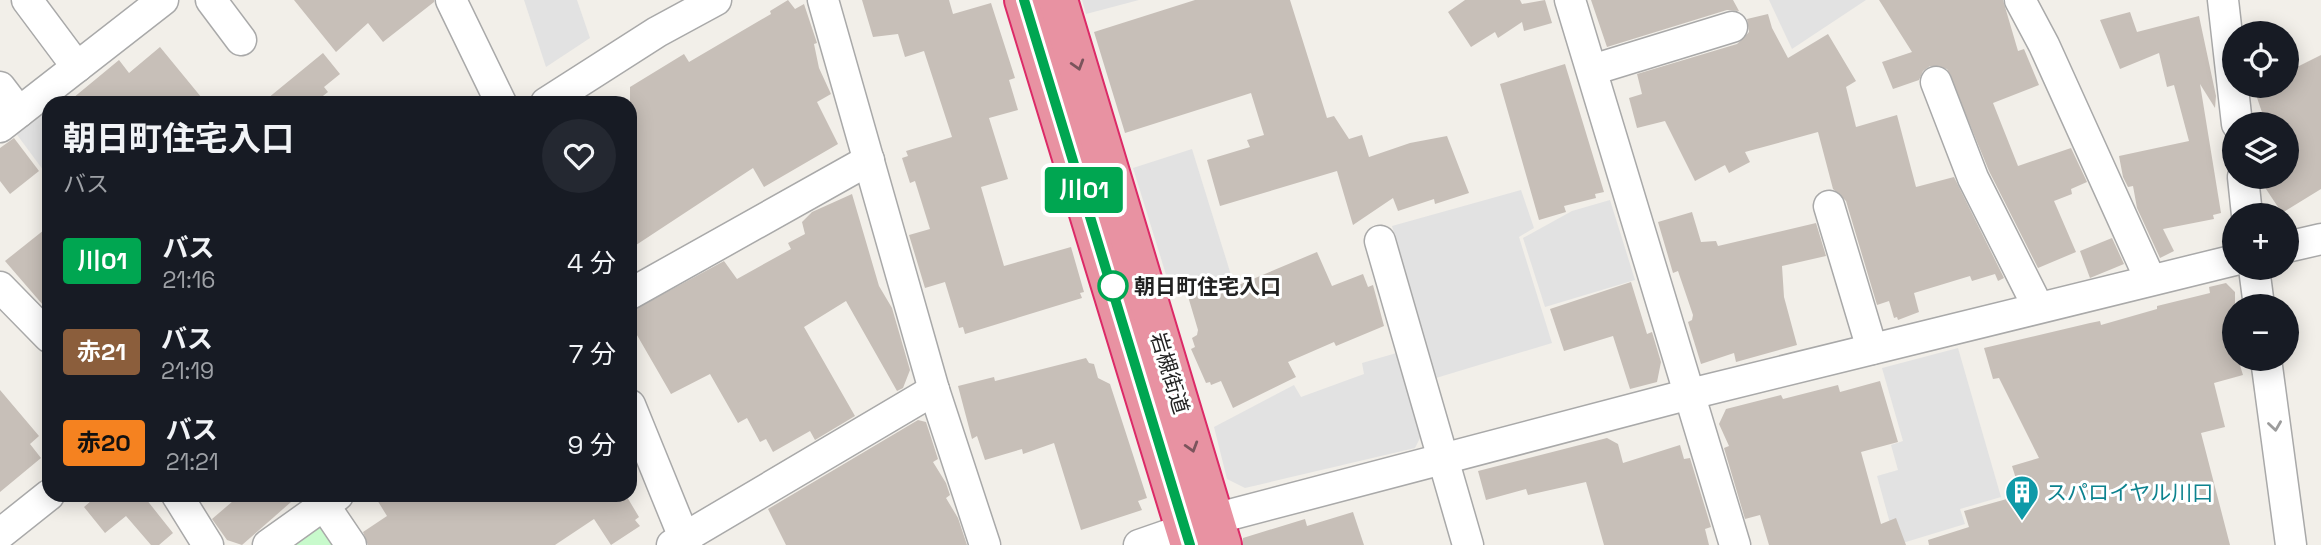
<!DOCTYPE html>
<html lang="ja">
<meta charset="utf-8">
<style>
body{margin:0;font-family:"Space Grotesk","Noto Sans JP",sans-serif;background:#242831;color:#f1f3f6;height:100vh;display:flex;flex-direction:column;font-size:26px;white-space:nowrap}
*{box-sizing:border-box;margin:0}
p{font-size:23px;color:#9ea1a6}
.icon{flex:none;width:38px;height:38px;fill:none;stroke:currentColor;stroke-width:2;stroke-linecap:round;stroke-linejoin:round}
.map{position:relative;flex:1;overflow:hidden}
.sheet{position:absolute;left:42px;top:96px;width:595px;height:406px;display:flex;flex-direction:column;background:#171b24;border-radius:21px;box-shadow:0 4px 18px #0003}
.sheet>*{flex:none}
.badge{padding:0 14px;border-radius:5px;font-size:24px;line-height:46px}
.buttons{position:absolute;left:2222px;top:21px;display:grid;gap:14px}
.buttons a{display:grid;place-items:center;width:77px;height:77px;border-radius:50%;background:#171b24;box-shadow:0 4px 18px #0003;font-size:35px}
.map>.badge{position:absolute;translate:-50% -50%;box-shadow:0 0 0 4px #fff}
.round{display:grid;place-items:center;flex:none;width:74px;height:74px;border-radius:37px;background:#242831}
.summary{display:flex;align-items:center;justify-content:space-between;height:119px;padding:0 21px}
h1{font-size:33px;font-weight:700;line-height:52px}
ul{padding:0;list-style:none}
li{display:flex;align-items:center;gap:21px;height:91px;padding:0 21px}
li div{flex:1}
li b{display:block;font-size:26px}
li em{font-style:normal}
li .badge{min-width:77px;font-weight:700;text-align:center}
.map>svg:first-child{display:block}
.park{fill:#c8facc}
.parking{fill:#e2e2e2}
.building{fill:#c7bfb8}
.lines{fill:none;stroke-linecap:round;stroke-linejoin:round}
.minor-casing{stroke:#a9a9a9;stroke-width:33}
.highway-casing{stroke:#dc2a67;stroke-width:42}
.minor{stroke:#fff;stroke-width:30}
.highway{stroke:#e892a2;stroke-width:38}
.oneway{stroke:#7b545c}
.oneway2{stroke:#9c9c9c}
.line-casing{stroke:#fff;stroke-width:16}
.line{stroke:#00a651;stroke-width:10}
.stop-dot{fill:#fff;stroke:#00a651;stroke-width:3.5}
.labels{text-anchor:middle;dominant-baseline:central;stroke-width:6;stroke-linejoin:round;paint-order:stroke}
.stop-label{font-size:21px;font-weight:bold;fill:#222;stroke:#fff;text-anchor:start}
.street-label{font-size:21px;fill:#222;stroke:#fff}
.culture-label{font-size:21px;fill:#0d838f;stroke:#fff;text-anchor:start}
</style>
<div class="map">
<svg width="2321" height="545" viewBox="0 0 2321 545">
<rect width="100%" height="100%" fill="#f2efe9"/>
<polygon class="park" points="317,527 328,528 340,545 292,545"/>
<g class="parking">
<polygon points="524,0 577,0 590,38 546,67"/>
<polygon points="1082,0 1139,0 1086,14"/>
<polygon points="1769,0 1866,0 1792,49"/>
<polygon points="49,107 49,178 15,132"/>
<polygon points="1192,149 1231,275 1172,294 1133,168"/>
<polygon points="1521,190 1534,228 1519,237 1552,343 1436,378 1392,226"/>
<polygon points="1610,200 1635,280 1545,307 1523,238 1572,211"/>
<polygon points="1958,348 2001,497 1960,509 1965,524 1896,545 1877,476 1898,470 1891,445 1903,441 1882,368"/>
<polygon points="1400,352 1422,434 1415,448 1245,488 1227,479 1214,427 1294,385 1301,397 1364,374 1362,363"/>
</g>
<g class="building">
<polygon points="294,0 434,0 434,2 383,42 368,23 336,52"/>
<polygon points="788,0 795,9 804,4 817,43 814,44 819,68 831,94 817,102 838,144 764,187 753,168 630,249 630,87 684,54 689,62 771,14 770,11"/>
<polygon points="862,0 949,0 953,14 991,3 1015,78 1009,80 1018,110 989,118 1008,179 981,187 1004,266 1071,247 1084,292 1080,293 1082,298 965,334 963,327 959,328 945,282 925,288 909,235 930,229 915,181 910,183 902,158 908,156 906,151 952,137 924,51 905,57 898,34 873,37"/>
<polygon points="1195,0 1290,0 1327,118 1334,116 1349,139 1362,135 1369,157 1410,143 1447,136 1469,193 1435,204 1434,199 1398,211 1393,198 1353,225 1337,171 1220,206 1207,160 1250,147 1247,140 1264,135 1251,93 1125,133 1094,32"/>
<polygon points="1465,0 1520,0 1522,4 1545,0 1552,23 1524,31 1522,22 1498,38 1495,32 1471,47 1448,12"/>
<polygon points="1591,0 1733,0 1739,11 1727,10 1607,47"/>
<polygon points="1879,0 2003,0 2018,51 2024,49 2039,85 1993,103 2018,166 2071,148 2087,182 2071,189 2072,194 2054,201 2076,252 2038,268 1989,171 1947,69 1930,66 1923,71 1919,80 1893,89 1882,62 1912,52"/>
<polygon points="2130,12 2137,32 2199,16 2216,96 2215,108 2200,84 2221,213 2213,215 2214,219 2163,229 2174,251 2160,258 2137,208 2133,186 2128,187 2123,177 2119,156 2189,141 2174,85 2167,87 2159,53 2120,69 2100,20"/>
<polygon points="1768,14 1772,28 1788,58 1828,34 1856,81 1846,87 1856,127 1897,115 1916,187 1954,177 2004,278 1998,281 1995,274 1972,281 1970,276 1914,293 1919,312 1898,320 1897,317 1894,318 1889,301 1877,305 1846,201 1833,189 1818,132 1745,152 1750,162 1729,173 1725,165 1695,181 1665,121 1637,128 1629,98 1642,94 1637,74 1737,44 1749,32 1747,19"/>
<polygon points="160,47 206,103 67,103 119,60 129,73"/>
<polygon points="323,53 340,74 324,87 328,92 314,103 262,103"/>
<polygon points="2321,55 2321,189 2282,213 2264,186 2277,177 2287,177 2287,124 2266,124 2253,86 2287,86 2287,72"/>
<polygon points="1565,64 1604,192 1595,194 1596,198 1564,206 1566,212 1539,220 1500,84"/>
<polygon points="14,138 39,171 10,194 0,181 0,148"/>
<polygon points="852,194 879,286 892,308 910,370 903,388 897,391 846,301 804,327 855,416 815,440 810,431 773,452 766,439 760,442 747,418 738,423 710,374 671,394 630,323 630,312 724,261 737,279 791,249 788,243 805,234 802,222 812,212"/>
<polygon points="1692,212 1701,242 1716,241 1718,246 1816,223 1826,256 1782,266 1784,297 1797,345 1736,362 1734,353 1701,364 1688,322 1692,320 1693,315 1678,271 1673,273 1658,222"/>
<polygon points="49,226 49,312 5,261"/>
<polygon points="2112,238 2124,264 2090,278 2080,251"/>
<polygon points="1317,252 1332,286 1363,274 1368,287 1373,285 1384,326 1336,346 1334,342 1288,362 1296,377 1233,408 1221,381 1211,385 1210,382 1206,383 1191,349 1195,347 1192,338 1197,335 1198,330 1187,293 1231,279 1234,287"/>
<polygon points="1631,282 1647,334 1652,332 1661,362 1657,382 1630,389 1613,336 1564,351 1550,309"/>
<polygon points="2226,283 2235,292 2235,359 2238,359 2243,375 2214,383 2225,427 2201,433 2230,545 1929,545 1928,540 1969,527 1964,511 2021,495 2012,466 2039,458 1999,378 1993,379 1984,348 2090,323 2100,321 2101,325 2157,309 2157,306 2210,293 2209,287"/>
<polygon points="1086,358 1089,363 1094,364 1098,378 1110,384 1147,498 1138,501 1142,510 1081,530 1054,443 1023,454 1022,449 985,460 977,436 972,439 958,386 994,377 995,381"/>
<polygon points="1880,381 1898,442 1861,452 1881,524 1896,518 1906,545 1769,545 1760,515 1745,519 1724,448 1729,446 1719,424 1726,409 1781,395 1783,399 1838,385 1840,392"/>
<polygon points="0,390 39,436 30,444 41,458 0,492"/>
<polygon points="918,420 926,422 938,459 933,462 946,483 950,495 946,498 958,518 967,545 786,545 768,509"/>
<polygon points="1607,438 1618,444 1623,463 1680,445 1684,459 1690,458 1711,527 1705,529 1709,545 1604,545 1586,482 1528,495 1526,489 1486,500 1478,471"/>
<polygon points="98,495 151,495 146,499 173,533 159,545 151,545 126,516 105,533 84,507"/>
<polygon points="240,495 299,495 242,545 227,540 212,519"/>
<polygon points="374,495 630,495 627,497 639,517 635,520 640,526 611,545 594,519 555,545 368,545 363,532 387,516"/>
<polygon points="1353,512 1364,545 1243,545 1243,538 1305,519 1307,526"/>
</g>
<g class="lines">
<g class="minor-casing">
<g id="minor">
<polyline points="27,0 77,67"/>
<polyline points="211,0 241,40"/>
<polyline points="451,0 501,103"/>
<polyline points="823,0 934,390 985,545"/>
<polyline points="1570,0 1735,545"/>
<polyline points="2020,0 2044,45 2150,279"/>
<polyline points="2223,0 2237,124"/>
<polyline points="1592,70 1732,27"/>
<polyline points="1936,82 1973,178 2038,307"/>
<polyline points="0,87 19,112"/>
<polyline points="546,103 657,32 716,0"/>
<polyline points="0,127 163,0"/>
<polyline points="2243,177 2247,215"/>
<polyline points="1829,206 1872,349"/>
<polyline points="1380,241 1468,545"/>
<polyline points="2287,247 2321,239"/>
<polyline points="2254,268 2259,306"/>
<polyline points="0,287 49,337"/>
<polyline points="630,294 869,160"/>
<polyline points="2266,359 2291,545"/>
<polyline points="630,405 687,545"/>
<polyline points="177,495 208,545"/>
<polyline points="324,505 351,545"/>
<polyline points="0,534 49,495"/>
<polyline points="268,545 338,495"/>
<polyline points="672,545 934,390"/>
<polyline points="1139,545 1214,519 1690,394 2235,260"/>
</g>
</g>
<g class="highway-casing">
<g id="highway">
<polyline points="1024,0 1190,545"/>
<polyline points="1058,0 1222,545"/>
</g>
</g>
<use href="#minor" class="minor"/>
<use href="#highway" class="highway"/>
</g>
<defs><path id="oneway-chevron" d="M-2-3.5L2.5 0L-2 3.5" fill="none" stroke-width="1.6" stroke-linecap="round" stroke-linejoin="round" transform="scale(1.75)"/></defs>
<g class="oneway">
<use href="#oneway-chevron" transform="translate(1078 65) rotate(73)"/>
<use href="#oneway-chevron" transform="translate(1192 447) rotate(73)"/>
</g>
<use class="oneway2" href="#oneway-chevron" transform="translate(2275 426) rotate(82)"/>
<g class="lines">
<g class="line-casing">
<polyline id="line" points="1024,0 1190,545"/>
</g>
<use href="#line" class="line"/>
</g>
<defs>
<g id="building-pin" transform="scale(1.75)"><path d="M0 17L-7.5 6A9.5 9.5 0 1 1 7.5 6Z" fill="#0f9aa8" stroke="#fff"/><path d="M-4-6H4V6H1V3H-1V6H-4ZM-2.5-4.3h1.7v1.8h-1.7ZM.8-4.3h1.7v1.8H.8ZM-2.5-1h1.7V.8h-1.7ZM.8-1h1.7V.8H.8Z" fill="#fff"/></g>
</defs>
<g fill-rule="evenodd">
<use href="#building-pin" x="2022" y="492"/>
</g>
<circle class="stop-dot" cx="1113" cy="286" r="14"/>
<g class="labels">
<g class="stop-label">
<text x="1134" y="286">朝日町住宅入口</text>
</g>
<g class="street-label">
<text transform="translate(1170 373) rotate(73)">岩槻街道</text>
</g>
<g class="culture-label">
<text x="2046" y="492">スパロイヤル川口</text>
</g>
</g>
</svg>
<div class="buttons">
<a><svg class="icon" aria-label="locate" viewBox="0 0 24 24"><circle cx="12" cy="12" r="6"/><path d="M12 2v4M12 18v4M2 12h4M18 12h4"/></svg></a>
<a><svg class="icon" aria-label="layers" viewBox="0 0 24 24"><path d="M12 4l9 5-9 5-9-5zM3 14l9 5 9-5"/></svg></a>
<a>+</a>
<a>−</a>
</div>
<b class="badge" style="left:1084px;top:190px;background:#00a651;color:#fff">川01</b>
<section class="sheet">
<div class="summary"><div><h1>朝日町住宅入口</h1><p>バス</p></div><a class="round"><svg class="icon" aria-label="heart" viewBox="0 0 24 24"><path d="M12 20l-8-8c-3-5 5-10 8-4 3-6 11-1 8 4z"/></svg></a></div>
<ul>
<li><span class="badge" style="background:#00a651;color:#fff">川01</span><div><b>バス</b><p>21:16</p></div><em>4 分</em></li>
<li><span class="badge" style="background:#8b5e3c;color:#fff">赤21</span><div><b>バス</b><p>21:19</p></div><em>7 分</em></li>
<li><span class="badge" style="background:#f58220;color:#111">赤20</span><div><b>バス</b><p>21:21</p></div><em>9 分</em></li>
</ul>
</section>
</div>
